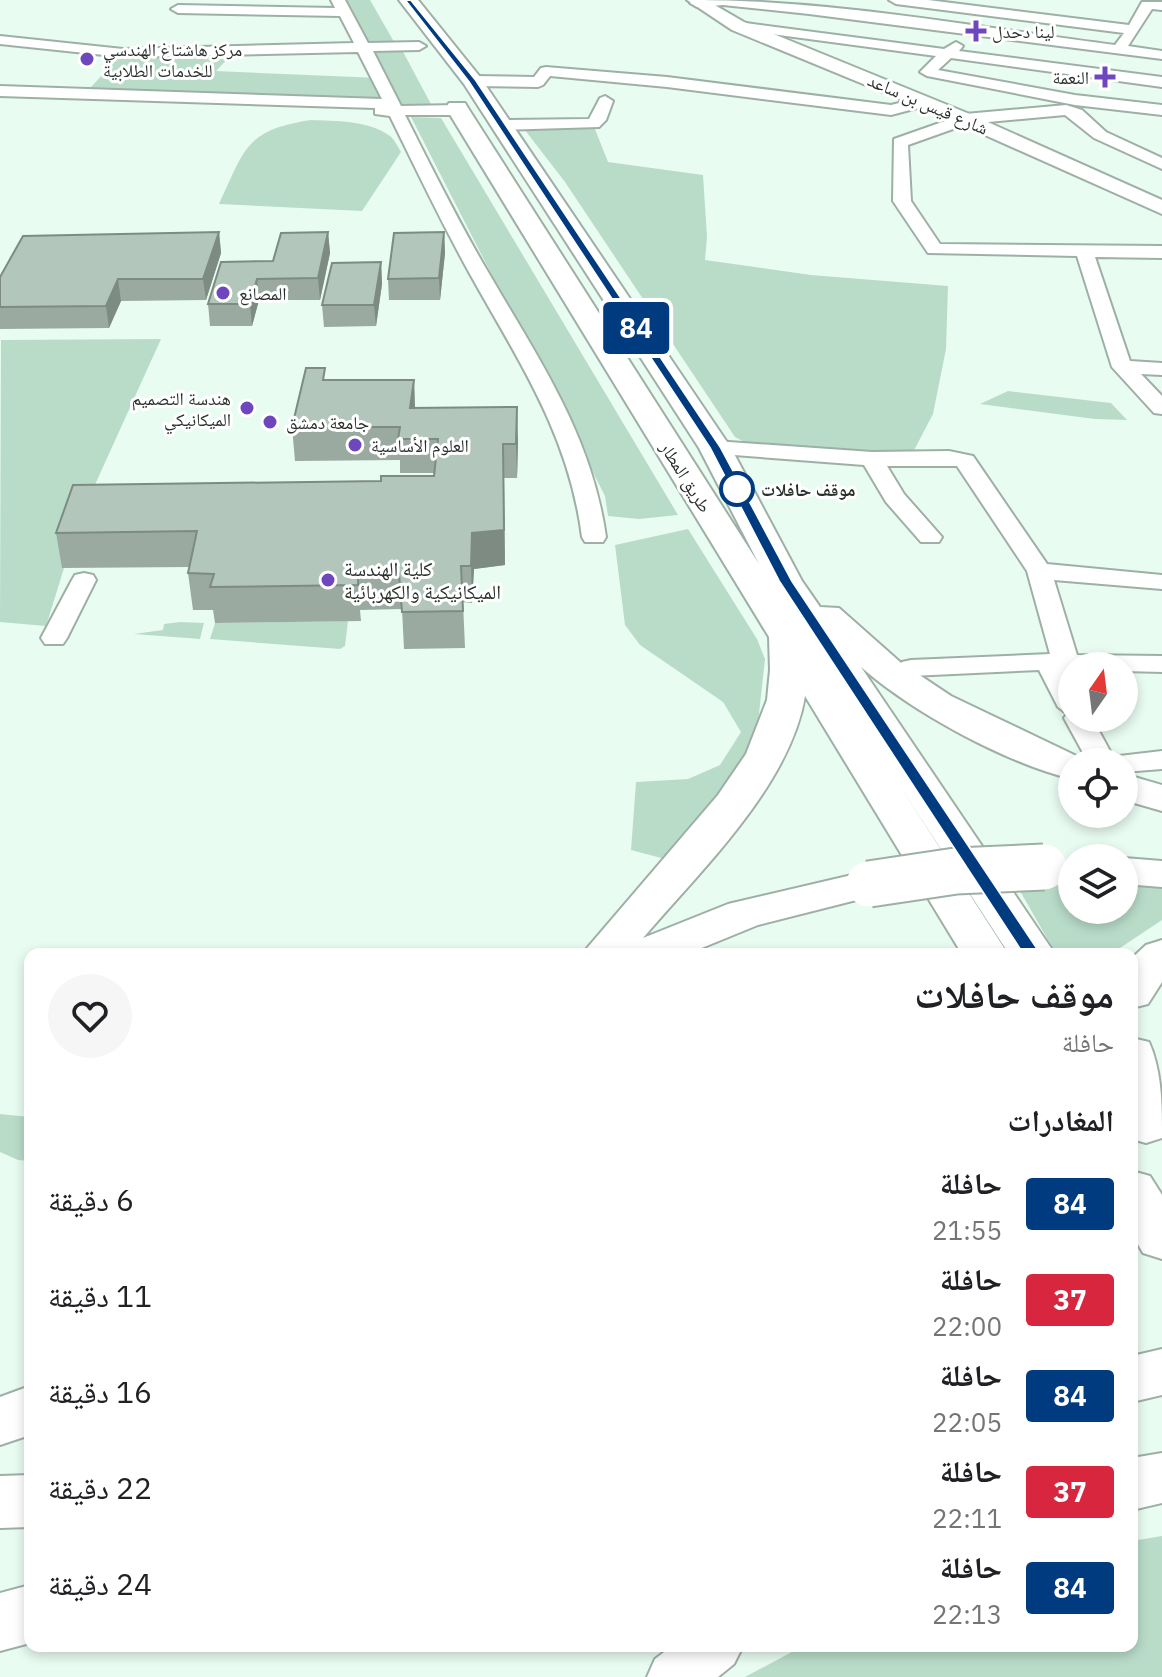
<!DOCTYPE html>
<html lang="ar">
<meta charset="utf-8">
<style>
body{margin:0;font-family:"IBM Plex Sans","Noto Naskh Arabic",sans-serif;background:#f6f6f6;color:#202124;direction:rtl;height:100vh;display:flex;flex-direction:column;font-size:30px;white-space:nowrap}
*{box-sizing:border-box;margin:0}
p{font-size:26px;color:#757577}
.icon{flex:none;width:44px;height:44px;fill:none;stroke:currentColor;stroke-width:2;stroke-linecap:round;stroke-linejoin:round}
.map{position:relative;flex:1;overflow:hidden;direction:ltr}
.sheet{position:absolute;left:24px;top:948px;width:1114px;height:704px;display:flex;flex-direction:column;background:#fff;border-radius:16px;box-shadow:0 4px 12px #0003;direction:rtl}
.sheet>*{flex:none}
.badge{padding:0 16px;border-radius:6px;font-size:28px;line-height:52px}
.needle{width:52px;rotate:14deg}
.tools{position:absolute;left:1058px;top:652px;display:grid;gap:16px}
.tools a{display:grid;place-items:center;width:80px;height:80px;border-radius:50%;background:#fff;box-shadow:0 4px 12px #0003;font-size:40px}
.map>.badge{position:absolute;translate:-50% -50%;box-shadow:0 0 0 4px #fff}
h2{padding:0 24px;font-size:30px;line-height:72px}
.round{display:grid;place-items:center;flex:none;width:84px;height:84px;border-radius:42px;background:#f6f6f6}
.summary{display:flex;align-items:center;justify-content:space-between;height:136px;padding:0 24px}
h1{font-size:38px;font-weight:700;line-height:60px}
ul{padding:0;list-style:none}
li{display:flex;align-items:center;gap:24px;height:96px;padding:0 24px}
li div{flex:1}
li b{display:block;font-size:30px}
li em{font-style:normal}
li .badge{min-width:88px;font-weight:700;text-align:center}
.map>svg:first-child{display:block}
.green{fill:#b9dcc9}
.lines{fill:none;stroke-linecap:round;stroke-linejoin:round}
.minor-casing{stroke:#9eb0a6;stroke-width:4}
.major-casing{stroke:#9eb0a6;stroke-width:4}
.highway-casing{stroke:#9eb0a6;stroke-width:4}
.minor{fill:#fff;fill-rule:evenodd}
.major{fill:#fff;fill-rule:evenodd}
.highway{fill:#fff;fill-rule:evenodd}
.highway-bridge-casing{stroke:#9eb0a6;stroke-width:49;stroke-linecap:butt}
.highway-bridge{stroke:#fff;stroke-width:45}
.wall{fill:#9aaaa1}
.shaded-wall{fill:#7d8b83}
.building{fill:#b3c6bb;stroke:#7d8b83;stroke-width:2}
.line{fill:#003b80;stroke:#fff;stroke-width:2}
.poi-dot{fill:#6e47bf;stroke:#fff;stroke-width:3}
.stop-dot{fill:#fff;stroke:#003b80;stroke-width:4}
.labels{text-anchor:middle;dominant-baseline:central;stroke-width:6;stroke-linejoin:round;paint-order:stroke}
.far-poi-label{font-size:18px;fill:#29312d;stroke:#fff;text-anchor:start}
.far-street-label{font-size:18px;fill:#29312d;stroke:#fff}
.far-stop-label{font-size:18px;font-weight:bold;fill:#29312d;stroke:#fff;text-anchor:start}
.poi-label{font-size:20px;fill:#29312d;stroke:#fff;text-anchor:start}
</style>
<div class="map">
<svg width="1162" height="1677" viewBox="0 0 1162 1677">
<rect width="100%" height="100%" fill="#e9fcf2"/>
<g class="green">
<polygon points="338,0 370,0 397,47 364,48"/>
<polygon points="401,48 432,106 403,108 374,50"/>
<polygon points="236,50 216,71 379,78 392,104 184,95 90,88 123,53"/>
<polygon points="411,117 441,118 678,515 639,519 608,516 605,496"/>
<path d="M311 120C335 121 369 120 390 136 394 139 398 147 401 152L362 211 219 204C245 149 245 130 311 120Z"/>
<polygon points="593,124 608,162 703,175 707,237 705,260 811,275 948,286 946,349 933,414 910,458 756,448 735,437 565,182 521,125"/>
<polygon points="161,339 79,520 46,626 0,622 1,340"/>
<polygon points="1008,391 1111,403 1127,420 1095,419 980,404"/>
<polygon points="688,529 757,639 765,659 757,732 734,778 665,859 631,850 636,782 688,779 720,765 741,732 723,702 640,645 625,625 615,545"/>
<polygon points="348,621 345,646 340,649 210,639 215,623"/>
<polygon points="180,622 204,623 200,639 134,634 163,630 164,624"/>
<polygon points="1072,881 1072,910 1124,910 1124,884 1162,887 1162,920 1111,954 1056,954 1016,884"/>
<polygon points="0,1114 30,1117 30,1161 18,1160 0,1152"/>
<polygon points="1162,1536 1162,1677 745,1677 803,1646 1132,1646 1132,1541"/>
</g>
<g class="lines">
<g class="minor-casing">
<g id="minor">
<path d="M331 0H345L368 43 419 42 426 46 419 50 373 51 401 106 458 105 466 110 458 115H405C433 170 460 225 491 277 541 363 592 437 606 537L603 542H585L582 537C569 435 519 362 470 274 441 222 416 169 390 116L375 114V108L0 96V86L382 99 358 52 123 57 0 44V36L123 49 354 43 340 16 178 13 171 9 178 5 335 8Z"/>
<path d="M693 0C834 0 976 27 1115 45L1124 33 896 4 889 0H928L1129 25 1142 2H1162V10L1152 9 1128 46 1162 51V59L809 14 723 5 697 7 690 3Z"/>
<polygon points="738,22 944,49 956,42 963,46 959,51 1162,77 1162,87 951,58 938,70 1075,95 1162,105 1162,115 1075,105 927,76 920,72 936,56 733,29 733,23"/>
<polygon points="546,67 667,77 891,105 924,97 932,102 929,105 891,115 667,87 550,76 543,85 538,87 473,86 465,81 473,76 534,77 541,68"/>
<polygon points="605,96 613,101 606,120 599,127 502,130 494,125 502,120 589,119 600,98"/>
<polygon points="1066,105 1082,110 1106,132 1162,158 1162,169 1094,138 1065,115 967,124 908,145 911,201 940,244 1162,246 1162,258 1095,257 1130,361 1162,363 1162,375 1141,374 1162,396 1162,414 1154,413 1112,367 1077,256 928,253 893,201 894,139 965,114"/>
<polygon points="715,441 872,452 949,451 973,456 1047,564 1162,575 1162,589 1054,580 1077,655 1162,656 1162,672 1124,671 1124,666 1072,666 1072,670 1066,671 1072,682 1072,718 1092,718 1111,753 1119,756 1162,751 1162,769 1124,772 1124,762 1088,762 1064,718 1067,714 1058,707 1039,670 911,676 902,674 898,668 902,662 911,660 1050,654 1027,571 957,466 887,466 904,494 942,537 939,542 921,542 886,502 864,465 707,453 704,448 707,443"/>
<polygon points="84,573 93,575 96,580 67,638 63,644 45,644 41,638 72,580 75,575"/>
</g>
</g>
<g class="major-casing">
<g id="major">
<polygon points="687,0 706,0 744,22 972,115 1162,200 1162,214 958,123 732,30"/>
<polygon points="672,1646 743,1646 734,1664 718,1677 647,1677 655,1659"/>
</g>
</g>
<g class="highway-casing">
<g id="highway">
<path d="M399 0H418L480 77 731 448 802 581 820 607 839 608 900 662 951 696 1089 762H1072V779C1006 763 912 712 861 667L1055 954H1009L900 786 1008 954H962L805 696C790 786 700 871 643 938L728 904 869 871 884 875 891 884 884 893 758 925 687 954H582L718 795 746 754 767 700 770 670 769 637 446 108 449 103H465L468 108 759 564 699 448 464 84Z"/>
<polygon points="1124,774 1162,785 1162,811 1124,800"/>
<polygon points="1123,858 1124,858 1162,861 1162,887 1124,884"/>
<polygon points="1162,940 1162,982 1148,1004 1132,1008 1132,958 1146,945"/>
<path d="M1132 1038 1149 1042C1162 1071 1162 1106 1162 1138L1146 1143 1132 1139Z"/>
<polygon points="1132,1171 1150,1176 1162,1195 1162,1259 1143,1253 1132,1234"/>
<polygon points="1162,1349 1162,1395 1132,1402 1132,1356"/>
<polygon points="30,1386 30,1435 0,1445 0,1397"/>
<polygon points="1162,1453 1162,1503 1132,1510 1132,1458"/>
<polygon points="30,1475 30,1527 0,1528 0,1476"/>
<polygon points="30,1585 30,1643 0,1651 0,1593"/>
</g>
</g>
<use href="#minor" class="minor"/>
<use href="#major" class="major"/>
<use href="#highway" class="highway"/>
<g class="highway-bridge-casing">
<polyline id="highway-bridge" points="869,884 956,871 1044,867"/>
</g>
<use href="#highway-bridge" class="highway-bridge"/>
</g>
<g class="wall">
<polygon points="219,232 221,253 206,300 121,301 109,328 0,329 0,277"/>
<polygon points="328,232 330,253 320,300 259,300 252,326 210,326 208,304 273,261"/>
<polygon points="444,232 445,253 440,300 389,300 388,279"/>
<polygon points="381,262 382,284 376,326 324,327 322,305"/>
<polygon points="326,380 414,380 415,408 518,441 517,478 504,478 505,565 474,569 472,603 463,602 465,648 404,649 402,609 360,610 361,621 215,623 213,610 193,610 188,573 189,567 62,568 56,533 381,481 434,476 434,473 400,473 400,460 295,461 292,427"/>
</g>
<g class="shaded-wall">
<polygon points="219,232 221,253 206,300 203,279"/>
<polygon points="328,232 330,253 320,300 318,278"/>
<polygon points="444,232 445,253 440,300 439,278"/>
<polygon points="381,262 382,284 376,326 374,305"/>
<polygon points="118,279 121,301 109,328 106,306"/>
<polygon points="257,279 259,300 252,326 250,304"/>
<polygon points="414,380 415,412 412,441 410,408"/>
<polygon points="517,407 518,441 517,478 516,444"/>
<polygon points="503,444 505,565 474,569 472,603 471,566 472,533"/>
</g>
<g class="building">
<polygon points="219,232 203,279 118,279 106,306 0,307 0,277 23,236"/>
<polygon points="328,232 318,278 257,279 250,304 208,304 221,262 273,261 281,233"/>
<polygon points="444,232 439,278 388,279 394,233"/>
<polygon points="381,262 374,305 322,305 332,263"/>
<polygon points="306,368 325,368 323,380 414,380 410,408 517,407 516,444 503,444 504,530 472,533 471,566 461,566 463,611 402,612 399,573 358,573 358,585 210,587 214,574 188,573 197,531 56,533 73,485 381,481 381,476 434,476 438,439 398,439 400,427 292,427"/>
</g>
<polygon class="line" points="405,0 411,0 475,79 721,448 792,581 1038,950 1041,954 1038,958 1026,958 779,581 710,448 469,82"/>
<g class="poi-dot">
<path d="M972 19h8v8h8v8h-8v8h-8v-8h-8v-8h8z"/>
<circle cx="87" cy="59" r="8"/>
<path d="M1101 65h8v8h8v8h-8v8h-8v-8h-8v-8h8z"/>
<circle cx="223" cy="293" r="8"/>
<circle cx="247" cy="408" r="8"/>
<circle cx="270" cy="422" r="8"/>
<circle cx="355" cy="445" r="8"/>
<circle cx="328" cy="580" r="8"/>
</g>
<circle class="stop-dot" cx="737" cy="489" r="16"/>
<g class="labels">
<g class="far-poi-label">
<text x="992" y="31">لينا دحدل</text>
<text x="103" y="49">مركز هاشتاغ الهندسي<tspan x="103" dy="21">للخدمات الطلابية</tspan></text>
<text x="1089" y="77" text-anchor="end">النعمة</text>
<text x="239" y="293">المصانع</text>
<text x="231" y="398" text-anchor="end">هندسة التصميم<tspan x="231" dy="21">الميكانيكي</tspan></text>
<text x="286" y="422">جامعة دمشق</text>
<text x="371" y="445">العلوم الأساسية</text>
</g>
<g class="far-street-label">
<text transform="translate(928 104) rotate(23)">شارع قيس بن ساعد</text>
<text transform="translate(686 477) rotate(58)">طريق المطار</text>
</g>
<g class="far-stop-label">
<text x="761" y="489">موقف حافلات</text>
</g>
<g class="poi-label">
<text x="344" y="568">كلية الهندسة<tspan x="344" dy="23">الميكانيكية والكهربائية</tspan></text>
</g>
</g>
</svg>
<div class="tools">
<a><svg class="needle" viewBox="-14 -14 28 28"><path d="M0-13l5 13h-10z" fill="#e53935"/><path d="M0 13l5-13h-10z" fill="#757577"/></svg></a>
<a><svg class="icon" aria-label="locate" viewBox="0 0 24 24"><circle cx="12" cy="12" r="6"/><path d="M12 2v4M12 18v4M2 12h4M18 12h4"/></svg></a>
<a><svg class="icon" aria-label="layers" viewBox="0 0 24 24"><path d="M12 4l9 5-9 5-9-5zM3 14l9 5 9-5"/></svg></a>
</div>
<b class="badge" style="left:636px;top:328px;background:#003b80;color:#fff">84</b>
<section class="sheet">
<div class="summary"><div><h1>موقف حافلات</h1><p>حافلة</p></div><a class="round"><svg class="icon" aria-label="heart" viewBox="0 0 24 24"><path d="M12 20l-8-8c-3-5 5-10 8-4 3-6 11-1 8 4z"/></svg></a></div>
<h2>المغادرات</h2>
<ul>
<li><span class="badge" style="background:#003b80;color:#fff">84</span><div><b>حافلة</b><p>21:55</p></div><em>6 دقيقة</em></li>
<li><span class="badge" style="background:#d7263d;color:#fff">37</span><div><b>حافلة</b><p>22:00</p></div><em>11 دقيقة</em></li>
<li><span class="badge" style="background:#003b80;color:#fff">84</span><div><b>حافلة</b><p>22:05</p></div><em>16 دقيقة</em></li>
<li><span class="badge" style="background:#d7263d;color:#fff">37</span><div><b>حافلة</b><p>22:11</p></div><em>22 دقيقة</em></li>
<li><span class="badge" style="background:#003b80;color:#fff">84</span><div><b>حافلة</b><p>22:13</p></div><em>24 دقيقة</em></li>
</ul>
</section>
</div>
